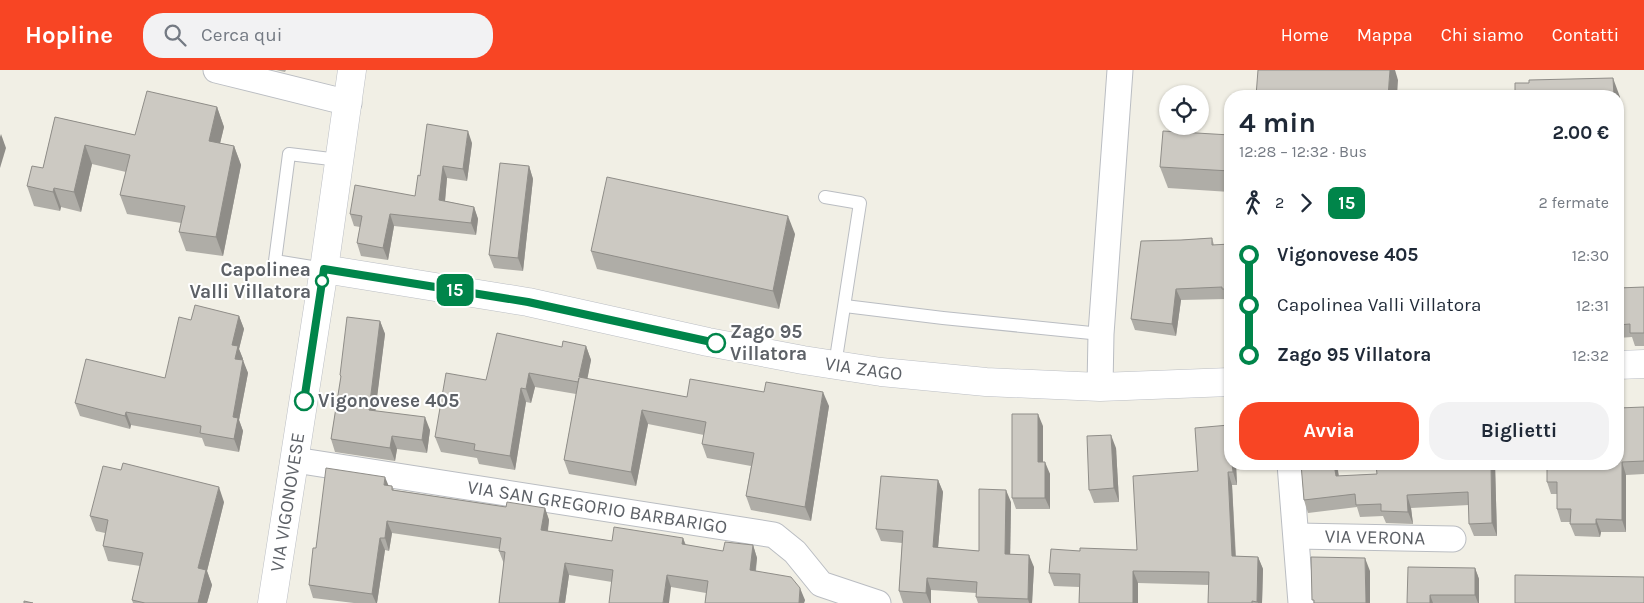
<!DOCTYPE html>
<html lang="it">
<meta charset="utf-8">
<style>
body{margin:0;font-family:Karla,sans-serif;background:#f2f2f3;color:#1f2937;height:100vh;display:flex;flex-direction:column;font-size:19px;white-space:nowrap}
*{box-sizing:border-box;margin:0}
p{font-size:16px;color:#747a83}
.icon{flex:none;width:28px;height:28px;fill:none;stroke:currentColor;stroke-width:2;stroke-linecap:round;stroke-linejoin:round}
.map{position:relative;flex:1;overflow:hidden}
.side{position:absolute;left:1224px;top:20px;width:400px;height:380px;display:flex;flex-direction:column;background:#fff;border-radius:20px;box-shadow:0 1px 4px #0004}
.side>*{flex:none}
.badge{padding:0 10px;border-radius:8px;font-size:18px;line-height:32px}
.fabs{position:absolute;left:1159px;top:15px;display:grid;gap:10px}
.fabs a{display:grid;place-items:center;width:50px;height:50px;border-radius:50%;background:#fff;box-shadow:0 1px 4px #0004;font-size:25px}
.map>.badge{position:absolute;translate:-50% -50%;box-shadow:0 0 0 2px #fff}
.legs{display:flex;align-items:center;gap:8px;height:55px;padding:0 15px;font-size:16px}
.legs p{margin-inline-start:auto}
.summary{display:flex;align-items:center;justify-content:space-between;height:85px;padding:0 15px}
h1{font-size:28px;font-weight:700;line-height:38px}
.primary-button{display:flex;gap:10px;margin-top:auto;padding:10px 15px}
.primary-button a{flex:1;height:58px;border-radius:20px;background:#f84524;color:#fff;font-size:20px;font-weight:700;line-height:58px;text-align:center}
.primary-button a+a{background:#f2f2f3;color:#1f2937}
ul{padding:0 15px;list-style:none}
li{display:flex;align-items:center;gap:18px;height:50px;font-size:19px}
li i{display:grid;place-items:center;width:8px;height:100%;margin:0 6px;background:currentColor}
li i::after{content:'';width:12px;height:12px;margin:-6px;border:4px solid;border-radius:50%;background:#fff}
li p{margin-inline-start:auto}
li:first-child i{background:linear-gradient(#0000 50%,currentColor 0)}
li:last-child i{background:linear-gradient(currentColor 50%,#0000 0)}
header{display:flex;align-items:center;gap:30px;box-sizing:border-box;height:70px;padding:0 25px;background:#f84524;color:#fff}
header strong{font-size:24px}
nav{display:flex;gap:28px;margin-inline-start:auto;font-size:18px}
.search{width:350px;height:45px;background:#f2f2f3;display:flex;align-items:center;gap:12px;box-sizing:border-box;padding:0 18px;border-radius:20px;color:#747a83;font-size:19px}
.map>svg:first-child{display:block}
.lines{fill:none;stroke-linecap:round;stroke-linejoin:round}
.lane-casing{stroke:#babdc2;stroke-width:14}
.street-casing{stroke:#babdc2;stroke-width:27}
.secondary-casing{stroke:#bbbec4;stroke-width:29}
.lane{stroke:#fff;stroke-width:12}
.street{stroke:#fff;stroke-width:25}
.secondary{stroke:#fff;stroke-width:28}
.wall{fill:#afada7}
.shaded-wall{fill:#8f8d88}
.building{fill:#ccc9c2;stroke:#8f8d88}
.line-1-casing{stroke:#fff;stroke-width:11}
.line-1{stroke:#00854a;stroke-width:8}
.stop-1-dot{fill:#fff;stroke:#00854a;stroke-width:2.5}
.labels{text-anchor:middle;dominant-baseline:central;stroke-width:4;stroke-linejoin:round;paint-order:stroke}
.stop-label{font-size:19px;font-weight:bold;fill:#5d6167;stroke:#fff;text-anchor:start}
.street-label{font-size:19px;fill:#5d6167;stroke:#fff}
</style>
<header>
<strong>Hopline</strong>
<div class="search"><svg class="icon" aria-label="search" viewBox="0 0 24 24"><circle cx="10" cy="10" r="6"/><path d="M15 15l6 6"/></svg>Cerca qui</div>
<nav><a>Home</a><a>Mappa</a><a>Chi siamo</a><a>Contatti</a></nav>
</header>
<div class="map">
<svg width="1644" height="533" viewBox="0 0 1644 533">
<rect width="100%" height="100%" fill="#f1efe5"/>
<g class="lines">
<g class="lane-casing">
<g id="lane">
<polyline points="825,127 860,133 835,295"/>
<polyline points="324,199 275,191 289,84 339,90"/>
<polyline points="845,236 943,248 1101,264"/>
</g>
</g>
<g class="street-casing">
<g id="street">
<polyline points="216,0 349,33"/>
<polyline points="1100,317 1101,264 1120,0"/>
<path id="s1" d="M295 390 774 465 795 482 821 514 878 533"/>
<polyline points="1290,394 1301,533"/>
<path id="s2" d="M1297 466 1453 469"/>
</g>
</g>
<g class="secondary-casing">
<g id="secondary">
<path id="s3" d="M324 199 528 232 708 272 803 290 881 302 986 312 1100 317 1230 312"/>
<polyline points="1618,295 1644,294"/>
<path id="s4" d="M272 533 324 199 352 0"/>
</g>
</g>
<use href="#lane" class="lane"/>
<use href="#street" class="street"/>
<use href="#secondary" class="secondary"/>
</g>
<g class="wall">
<polygon points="276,0 286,0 285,2"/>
<polygon points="1618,26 1620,27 1620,62 1618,62"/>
<polygon points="217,37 224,57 220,73 234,76 241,95 223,186 186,181 179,162 181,153 127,144 120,125 126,102 92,94 81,142 61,137 60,141 34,136 27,116 43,98 55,47 135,65"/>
<polygon points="1230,65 1230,122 1168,118 1160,97"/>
<polygon points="472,73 467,111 447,108 445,131 474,137 478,149 476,165 394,156 388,190 361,186 357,173 360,157 354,156 350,144 415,126 420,106"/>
<polygon points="529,96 533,109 523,201 494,198 489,185"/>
<polygon points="795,164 779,239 597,199 591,181"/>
<polygon points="1212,168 1214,175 1230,174 1230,231 1227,231 1226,229 1181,230 1176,266 1135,260 1131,249 1181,170"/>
<polygon points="1644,217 1644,276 1635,276 1632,267 1618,268 1618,218"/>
<polygon points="239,246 244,259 239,279 243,289 242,290 248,303 239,350 243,361 239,382 205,376 202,368 131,355 130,359 80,346 75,333 165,308 191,250"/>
<polygon points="380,251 385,264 375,341 430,360 427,383 397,379 395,391 335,382 331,369 341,308 340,305"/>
<polygon points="586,276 591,290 587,309 687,327 829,336 811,451 751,440 746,426 751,396 707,388 702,374 704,365 648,354 636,416 569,404 564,390 576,324 535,317 531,333 526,332 515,400 479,394 477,388 441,382 435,367 486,310 562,277"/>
<polygon points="1644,337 1644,404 1626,405 1626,462 1601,462 1600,467 1575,466 1570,454 1570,452 1561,452 1557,439 1557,424 1551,424 1547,412"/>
<polygon points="1229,355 1230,358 1230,394 1236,394 1237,415 1232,415 1236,486 1258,487 1263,499 1262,533 1208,533 1209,515 1138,513 1138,533 1079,533 1079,517 1054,516 1049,503 1080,481 1137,480 1198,401"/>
<polygon points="1043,356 1043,392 1050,404 1050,439 1016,439 1012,428"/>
<polygon points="1116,378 1119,432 1094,433 1089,420"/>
<polygon points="1301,394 1337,394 1339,406 1377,404 1376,394 1502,394 1495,394 1497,466 1474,466 1469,454 1469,435 1411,438 1413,454 1386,453 1383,446 1360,447 1357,437 1308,443 1304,430"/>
<polygon points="938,410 943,422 938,478 979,481 1011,432 1010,484 1034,497 1032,533 978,533 976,527 976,523 931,520 931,533 903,533 899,521 902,473 881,471 876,459"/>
<polygon points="388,416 392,416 394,420 506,437 545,438 549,450 548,461 612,471 683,468 686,475 723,481 753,475 757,488 756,501 805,530 804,533 705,533 706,523 671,517 612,512 569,505 565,533 499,533 504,494 499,481 500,479 392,463 389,481 385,480 377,533 354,533 313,528 309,515"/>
<polygon points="224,432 207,501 212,515 207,533 133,533 132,530 140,496 108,491 103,476 105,463 96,461 90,446"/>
<polygon points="1475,498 1479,509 1479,533 1407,533"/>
</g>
<g class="shaded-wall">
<polygon points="1390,0 1395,0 1398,10 1397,26 1388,26"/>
<polygon points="1613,8 1620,27 1620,62 1618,54 1618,26 1614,26"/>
<polygon points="217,37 224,57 216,90 209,71"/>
<polygon points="468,61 472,73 467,111 463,99"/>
<polygon points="1,64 6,78 0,98 0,67"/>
<polygon points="85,75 92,94 81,142 74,122"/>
<polygon points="234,76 241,95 223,186 216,167"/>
<polygon points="443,96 447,108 444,142 439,130"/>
<polygon points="529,96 533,109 523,201 518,188"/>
<polygon points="54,118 61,137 60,141 53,122"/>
<polygon points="474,137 478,149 476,165 471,153"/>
<polygon points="390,144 394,156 388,190 383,178"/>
<polygon points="788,146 795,164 779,239 773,221"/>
<polygon points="1176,219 1181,230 1176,266 1172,254"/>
<polygon points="239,246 244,259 239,279 243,289 240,302 235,289 232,275"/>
<polygon points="380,251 385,264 374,352 369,340"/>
<polygon points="586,276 591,290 585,321 579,307"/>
<polygon points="243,290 248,303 239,350 243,361 239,382 234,369 233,347"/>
<polygon points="529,303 535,317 531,333 526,319"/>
<polygon points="521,318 526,332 515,400 510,386"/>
<polygon points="823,322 829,336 811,451 805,437"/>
<polygon points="642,340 648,354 636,416 631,402"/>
<polygon points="126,342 131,355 130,359 125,346"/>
<polygon points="1038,344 1043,356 1043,404 1038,392"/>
<polygon points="425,347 430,360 427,383 422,370"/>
<polygon points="1111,365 1116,378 1119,432 1114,418"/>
<polygon points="392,366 397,379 395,391 390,378"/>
<polygon points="1045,392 1050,404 1050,439 1045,428"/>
<polygon points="1622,392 1626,405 1626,462 1622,450"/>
<polygon points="1232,394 1236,394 1237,415 1233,402"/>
<polygon points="1334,394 1337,394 1340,418 1336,406"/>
<polygon points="1491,394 1495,394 1497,466 1492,453"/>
<polygon points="1228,402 1232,415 1236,498 1232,486"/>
<polygon points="385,407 390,419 384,415"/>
<polygon points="938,410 943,422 937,489 933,477"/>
<polygon points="219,417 224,432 207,501 212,515 207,533 198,533 198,498"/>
<polygon points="1006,420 1011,432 1010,496 1005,484"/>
<polygon points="1407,425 1411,438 1413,454 1408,442"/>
<polygon points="545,438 549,450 546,473 541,460"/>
<polygon points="1596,449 1601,462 1600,467 1596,454"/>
<polygon points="387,451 392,463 389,481 385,468"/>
<polygon points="380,468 385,480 377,533 376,533 372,524"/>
<polygon points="683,468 687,480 682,474"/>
<polygon points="753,475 757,488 754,512 750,500"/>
<polygon points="1029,485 1034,497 1032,533 1029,533 1028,529"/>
<polygon points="1258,487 1263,499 1262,533 1258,533 1257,532"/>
<polygon points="1365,488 1370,501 1370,533 1366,533"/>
<polygon points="565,493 569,505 565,533 559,533"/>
<polygon points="1475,498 1479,509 1479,533 1478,533 1475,525"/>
<polygon points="1133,501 1138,513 1138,533 1133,533"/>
<polygon points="667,505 671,517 669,533 663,533"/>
<polygon points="927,508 931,520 931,533 930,533 926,523"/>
<polygon points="800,518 805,530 804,533 799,533"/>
<polygon points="1430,525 1433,533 1430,533"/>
</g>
<g class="building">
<polygon points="1258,0 1390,0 1388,26 1256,26"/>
<polygon points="1613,8 1614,26 1515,26 1515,13 1529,13 1529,10"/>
<polygon points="147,21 217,37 209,71 234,76 216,167 179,162 185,136 120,125 130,85 85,75 74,122 54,118 53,122 27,116 32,96 43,98 55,47 135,65"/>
<polygon points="427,54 468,61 463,99 443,96 439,130 474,137 471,153 390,144 383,178 357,173 362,146 350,144 355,115 415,126 418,105 420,106"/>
<polygon points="1163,61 1230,65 1230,101 1160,97"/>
<polygon points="500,93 529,96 518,188 489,185"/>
<polygon points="607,107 788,146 773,221 591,181"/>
<polygon points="1212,168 1212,175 1230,174 1230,219 1222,219 1222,217 1176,219 1172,254 1131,249 1141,171 1181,170"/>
<polygon points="1644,217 1644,263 1630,263 1630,254 1618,255 1618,218"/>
<polygon points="195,235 239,246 232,275 238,276 235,289 243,290 233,347 238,348 234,369 200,363 201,356 126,342 125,346 75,333 86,289 165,308 179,247 191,250"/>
<polygon points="347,247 380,251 369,340 425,347 422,370 392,366 390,378 331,369 341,306 340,305"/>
<polygon points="497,263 562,277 563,271 586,276 579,307 687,327 690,309 764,322 766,312 823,322 805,437 746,426 754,383 702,374 706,352 642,340 631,402 564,390 579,308 578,312 529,303 526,319 521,318 510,386 474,380 475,374 435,367 446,303 486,310"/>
<polygon points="1644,337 1644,391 1622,392 1622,450 1596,449 1596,454 1570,454 1571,439 1557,439 1557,412 1547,412 1547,394 1618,394 1618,338"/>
<polygon points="1012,344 1038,344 1038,392 1045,392 1045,428 1012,428"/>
<polygon points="1229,355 1230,394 1232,394 1233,402 1228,402 1232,486 1258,487 1257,532 1252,531 1252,533 1208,533 1209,502 1133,501 1133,533 1079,533 1080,504 1049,503 1051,479 1080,481 1080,478 1137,480 1133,406 1198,401 1195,358"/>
<polygon points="1111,365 1114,418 1089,420 1087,366"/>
<polygon points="123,393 219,417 198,498 206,500 198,533 145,533 132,530 143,483 103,476 108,450 90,446 103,396 121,400"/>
<polygon points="1301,394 1334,394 1336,406 1377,404 1376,394 1491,394 1492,453 1469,454 1468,422 1407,425 1408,442 1381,441 1381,434 1356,435 1355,424 1304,430"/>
<polygon points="326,398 385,407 384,415 392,416 392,420 506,437 507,432 545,438 541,460 612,471 614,457 683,468 682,474 723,481 725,472 753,475 750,500 791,507 800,518 799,533 705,533 708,511 667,505 663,533 609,533 613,500 565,493 559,533 499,533 505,482 499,481 501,468 387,451 385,468 380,468 372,524 309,515 313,478 316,478"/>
<polygon points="881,406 938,410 933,477 979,481 979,419 1006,420 1005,484 1029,485 1028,529 976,527 977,512 927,508 926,523 899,521 903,461 876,459"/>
<polygon points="1311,487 1365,488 1366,533 1314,533 1314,530 1312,530"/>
<polygon points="1408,497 1475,498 1475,525 1430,525 1430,533 1407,533"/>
<polygon points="1515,505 1644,507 1644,533 1515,533"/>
<polygon points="24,531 33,533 24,533"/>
</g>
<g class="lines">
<g class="line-1-casing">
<polyline id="line-1" points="304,331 324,199 528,232 716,273"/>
</g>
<use href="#line-1" class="line-1"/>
</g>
<g class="stop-1-dot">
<circle cx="322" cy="211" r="6"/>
<circle cx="716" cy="273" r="9"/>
<circle cx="304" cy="331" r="9"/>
</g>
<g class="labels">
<g class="stop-label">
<text x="311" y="200" text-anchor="end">Capolinea<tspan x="311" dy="22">Valli Villatora</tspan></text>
<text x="730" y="262">Zago 95<tspan x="730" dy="22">Villatora</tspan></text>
<text x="318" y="331">Vigonovese 405</text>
</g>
<g class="street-label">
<text stroke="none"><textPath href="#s3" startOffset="549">VIA ZAGO</textPath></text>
<text stroke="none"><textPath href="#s4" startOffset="102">VIA VIGONOVESE</textPath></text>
<text stroke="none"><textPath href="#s1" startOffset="306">VIA SAN GREGORIO BARBARIGO</textPath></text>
<text stroke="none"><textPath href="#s2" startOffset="78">VIA VERONA</textPath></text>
</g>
</g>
</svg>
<div class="fabs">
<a><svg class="icon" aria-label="locate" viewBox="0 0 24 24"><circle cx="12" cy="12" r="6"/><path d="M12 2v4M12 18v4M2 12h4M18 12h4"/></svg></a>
</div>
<b class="badge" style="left:455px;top:220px;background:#00854a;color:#fff">15</b>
<section class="side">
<div class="summary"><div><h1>4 min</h1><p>12:28 – 12:32 · Bus</p></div><b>2.00 €</b></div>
<div class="legs"><svg class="icon" aria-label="walk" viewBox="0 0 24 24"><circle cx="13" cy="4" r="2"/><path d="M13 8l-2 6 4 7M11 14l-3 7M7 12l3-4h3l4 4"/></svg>2<svg class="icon" aria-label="forward" viewBox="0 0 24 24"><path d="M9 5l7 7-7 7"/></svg><b class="badge" style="background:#00854a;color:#fff">15</b><p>2 fermate</p></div>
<ul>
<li><i style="color:#00854a"></i><b>Vigonovese 405</b><p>12:30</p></li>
<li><i style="color:#00854a"></i><span>Capolinea Valli Villatora</span><p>12:31</p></li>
<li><i style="color:#00854a"></i><b>Zago 95 Villatora</b><p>12:32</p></li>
</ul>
<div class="primary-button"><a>Avvia</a><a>Biglietti</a></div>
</section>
</div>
